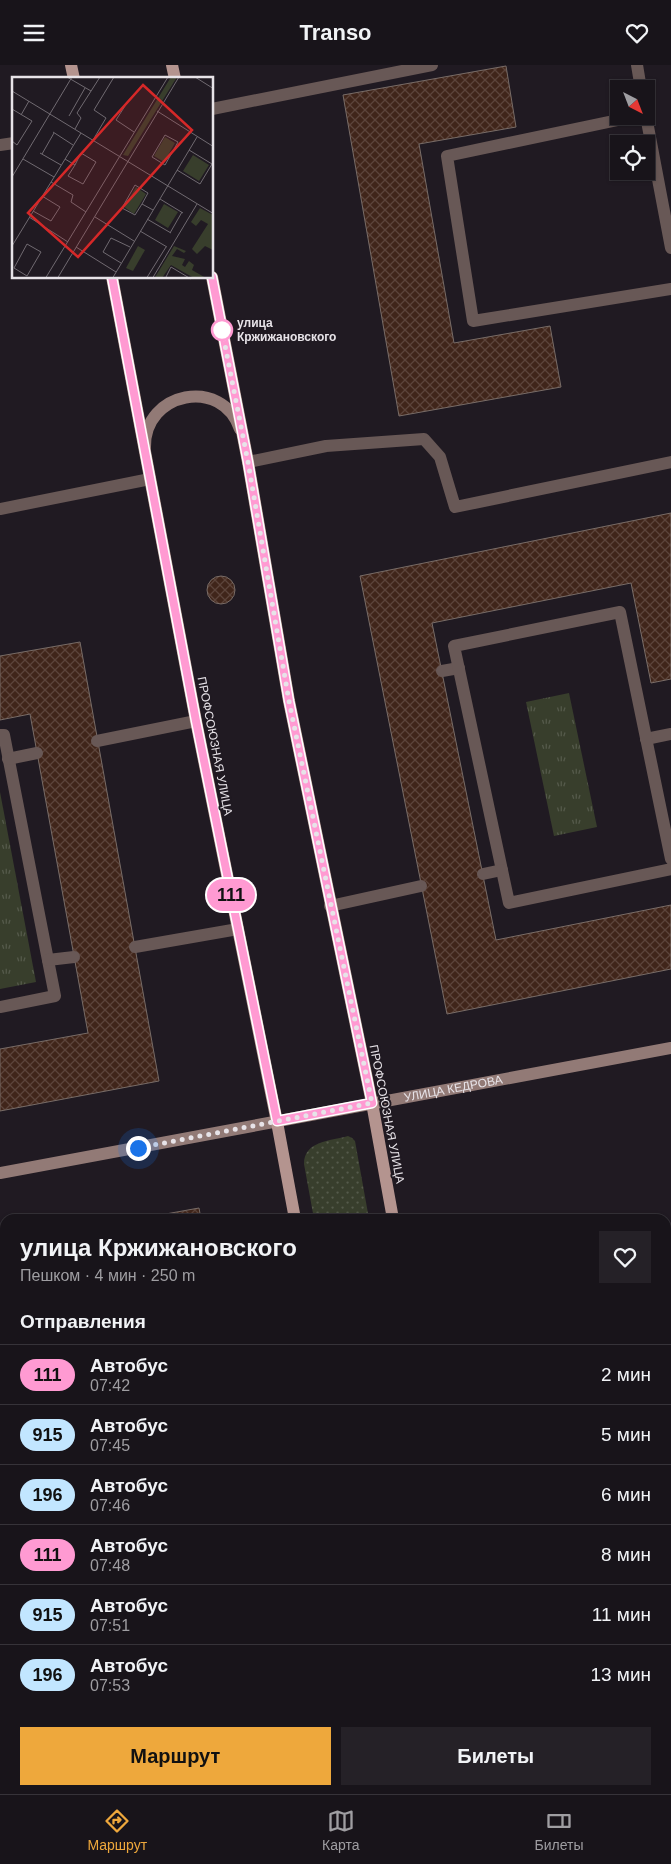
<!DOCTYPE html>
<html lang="ru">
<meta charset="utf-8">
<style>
body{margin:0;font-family:Helvetica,sans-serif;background:#252127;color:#f1f3f6;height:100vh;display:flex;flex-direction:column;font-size:19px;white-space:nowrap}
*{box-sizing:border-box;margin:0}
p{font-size:16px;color:#9f9ea2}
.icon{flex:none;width:28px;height:28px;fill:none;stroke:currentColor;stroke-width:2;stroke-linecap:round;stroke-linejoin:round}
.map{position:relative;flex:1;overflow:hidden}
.side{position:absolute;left:0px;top:1149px;width:671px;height:581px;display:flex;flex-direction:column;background:#18141a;border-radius:15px 15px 0 0;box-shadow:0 1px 4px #0004,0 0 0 1px #363339}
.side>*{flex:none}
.badge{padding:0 10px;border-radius:16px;font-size:18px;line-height:32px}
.needle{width:32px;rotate:138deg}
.tools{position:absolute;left:610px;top:15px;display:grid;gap:10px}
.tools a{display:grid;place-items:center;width:45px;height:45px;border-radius:0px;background:#18141a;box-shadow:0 1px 4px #0004,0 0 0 1px #363339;font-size:25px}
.you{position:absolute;width:25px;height:25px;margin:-12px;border:4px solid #fff;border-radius:50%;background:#1a73e8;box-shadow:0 0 0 8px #1a73e833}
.map>.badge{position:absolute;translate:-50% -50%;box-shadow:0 0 0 2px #fff}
h2{padding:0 20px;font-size:19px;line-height:45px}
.round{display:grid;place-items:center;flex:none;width:52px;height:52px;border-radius:0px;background:#252127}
.headline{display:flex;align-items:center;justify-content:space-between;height:85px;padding:0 20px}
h1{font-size:24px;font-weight:800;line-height:38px}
.cta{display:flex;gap:10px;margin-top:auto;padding:10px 20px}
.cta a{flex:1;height:58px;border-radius:0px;background:#eea83c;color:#111;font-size:20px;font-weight:800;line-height:58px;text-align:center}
.cta a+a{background:#252127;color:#f1f3f6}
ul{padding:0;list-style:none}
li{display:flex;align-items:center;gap:15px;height:60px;padding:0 20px;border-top:1px solid #363339}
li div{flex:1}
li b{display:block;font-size:19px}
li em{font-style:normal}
li .badge{min-width:55px;font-weight:700;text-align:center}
header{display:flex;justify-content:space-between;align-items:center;height:65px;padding:0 20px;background:#18141a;font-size:22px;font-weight:800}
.tabs{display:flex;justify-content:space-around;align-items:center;height:70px;border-top:1px solid #363339;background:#18141a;font-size:14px;color:#9f9ea2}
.tabs a{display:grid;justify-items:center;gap:2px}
.tabs .active{color:#eea83c}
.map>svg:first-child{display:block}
.grass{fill:url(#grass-dots)}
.park{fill:url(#park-tufts)}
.building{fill:url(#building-cross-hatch);stroke:#786c67}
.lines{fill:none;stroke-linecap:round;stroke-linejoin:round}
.lane{stroke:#685856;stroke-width:12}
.secondary{stroke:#927a76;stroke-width:12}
.primary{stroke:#b4948f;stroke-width:12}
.line-casing{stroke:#fff;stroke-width:11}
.line{stroke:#ff9ad2;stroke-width:8}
.walk{stroke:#e7e3e8;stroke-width:5;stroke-dasharray:0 9}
.stop-dot{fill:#fff;stroke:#ff9ad2;stroke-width:2.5}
.labels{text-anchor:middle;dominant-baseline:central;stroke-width:4;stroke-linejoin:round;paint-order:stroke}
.stop-label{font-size:12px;font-weight:bold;fill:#e7e3e8;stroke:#201a22;text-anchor:start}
.street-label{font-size:12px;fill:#e7e3e8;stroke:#201a22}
.inset-road{fill:none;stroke:#706a71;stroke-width:1}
.view{fill:#d62828;fill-opacity:0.15;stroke:#d62828;stroke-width:2.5}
.inset-edge{fill:none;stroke:#e7e3e8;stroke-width:2.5}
</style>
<header><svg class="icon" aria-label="menu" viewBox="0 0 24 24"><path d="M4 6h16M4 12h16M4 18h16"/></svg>Transo<svg class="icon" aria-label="heart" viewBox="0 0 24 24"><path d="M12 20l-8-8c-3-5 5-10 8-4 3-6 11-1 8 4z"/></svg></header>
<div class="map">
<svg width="671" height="1729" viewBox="0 0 671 1729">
<defs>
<pattern id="grass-dots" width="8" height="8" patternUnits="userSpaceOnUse" patternTransform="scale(1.25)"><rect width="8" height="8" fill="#383e2c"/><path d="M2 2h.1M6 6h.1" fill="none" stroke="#555a4b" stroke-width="1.8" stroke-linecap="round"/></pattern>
<pattern id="park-tufts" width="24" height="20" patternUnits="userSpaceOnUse" patternTransform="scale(1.25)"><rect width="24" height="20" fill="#383e2c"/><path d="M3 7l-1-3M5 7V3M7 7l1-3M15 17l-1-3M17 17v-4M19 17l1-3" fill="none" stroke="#555a4b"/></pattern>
<pattern id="building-cross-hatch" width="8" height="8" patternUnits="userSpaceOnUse" patternTransform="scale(1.25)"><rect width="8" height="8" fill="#40251a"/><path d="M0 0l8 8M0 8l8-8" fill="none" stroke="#5c443b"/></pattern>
</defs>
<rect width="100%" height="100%" fill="#201a22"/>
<path class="grass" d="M348 1071 352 1073 355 1076 369 1154H314L304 1099C304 1076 330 1076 348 1071Z"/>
<g class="park">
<polygon points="569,628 597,762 554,771 526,637"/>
<polygon points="0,727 36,917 0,924"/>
</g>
<g class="building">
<polygon points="506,1 516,62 419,79 422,96 454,278 550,261 561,322 399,351 343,30"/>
<polygon points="671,448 671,614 651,618 631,518 432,558 496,875 671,840 671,904 447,949 360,511"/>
<circle cx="221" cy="525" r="14"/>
<polygon points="80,577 159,1016 0,1046 0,984 88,968 30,649 0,655 0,591"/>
<polygon points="199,1143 201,1154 138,1154"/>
<polygon points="5,1178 5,1242 0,1243 0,1179"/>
<polygon points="671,1505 671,1662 666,1663 666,1506"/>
<polygon points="0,1527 5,1555 5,1632 0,1633"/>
</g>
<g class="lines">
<g class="lane">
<polyline points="637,0 641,24"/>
<polyline points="212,44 432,0"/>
<polyline points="637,51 447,91 473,256 671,224"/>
<polyline points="646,51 671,183"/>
<polyline points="0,80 14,78"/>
<polyline points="248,397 326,381 424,374 440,392 455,442 671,397"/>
<polyline points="0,444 150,414"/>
<polyline points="442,606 459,603"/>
<polyline points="0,670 4,670 55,931 0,942"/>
<polyline points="646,674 671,669"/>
<polyline points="97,676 196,656"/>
<polyline points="8,694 37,688"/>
<polyline points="671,794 620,547 454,581 509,838 671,804"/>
<polyline points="483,809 502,805"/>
<polyline points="330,841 421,821"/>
<polyline points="135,882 238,864"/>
<polyline points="48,895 74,892"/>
<polyline points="0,1277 5,1276"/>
<polyline points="0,1416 5,1442"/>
<polyline points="666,1443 668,1453"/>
<polyline points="0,1698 5,1697"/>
<polyline points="48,1725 49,1729"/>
</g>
<g class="secondary">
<path d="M145 382C144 327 222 311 240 364"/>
<path id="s1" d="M0 1108 671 983"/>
</g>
<g class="primary">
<polyline points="71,0 74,14"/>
<polyline points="172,0 175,14"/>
<polyline points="112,212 196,656 277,1057 295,1154"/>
<polyline points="212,212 248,397 289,636 372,1038 393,1154"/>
<polyline points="409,1725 409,1729"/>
<polyline points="499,1725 499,1729"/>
</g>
</g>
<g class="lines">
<g class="line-casing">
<polyline id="line" points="112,212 196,656 277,1056 372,1038 289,636 248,397 212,212"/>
</g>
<use href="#line" class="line"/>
<polyline class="walk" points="138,1083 372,1038 289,636 248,397 222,265"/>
</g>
<circle class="stop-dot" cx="222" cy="265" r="10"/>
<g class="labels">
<g class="stop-label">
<text x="237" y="258">улица<tspan x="237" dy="14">Кржижановского</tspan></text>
</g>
<g class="street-label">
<text transform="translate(215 681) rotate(79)">ПРОФСОЮЗНАЯ УЛИЦА</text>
<text stroke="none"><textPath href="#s1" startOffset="461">УЛИЦА КЕДРОВА</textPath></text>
<text transform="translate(387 1049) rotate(79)">ПРОФСОЮЗНАЯ УЛИЦА</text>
</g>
</g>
<g transform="translate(12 12)">
<rect width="201" height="201" fill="#201a22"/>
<path d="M159 0H165L116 79 111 78ZM162 169 174 174 172 176 165 172 160 179 173 182 170 188 173 190 177 184 182 188 180 193 194 201H182L159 188 150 201 142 202Z" fill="#383e2c"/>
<path d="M188 131 201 138V173L193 169 185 177 180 172 196 147 189 143 184 149 179 145Z" fill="#383e2c"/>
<path d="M153 60 163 66 152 85 142 79ZM181 78 197 88 187 104 171 94ZM124 110 134 117 122 137 112 130ZM152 127 166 135 156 151 143 143Z" fill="#383e2c"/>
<path d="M126 169 133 173 121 194 114 191Z" fill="#383e2c"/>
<path class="inset-road" d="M55 0 79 14M183 0 202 12M0 14 202 137M113 29 104 43 122 55M0 32 20 44 5 68 0 64M145 34 202 70M9 38 17 24M57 39 73 11M63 52 69 41 65 36 88 0M41 55 61 68M153 58 166 65 153 88 140 80ZM81 63 94 41 82 33 102 0M28 76 49 88M30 77 42 56M11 82 42 100M53 82 63 88 69 76 84 85 71 107 56 99 63 88M165 93 188 107 200 87 177 73M0 100 60 0M39 105 61 118 59 125 74 135M148 122 171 136M130 127 136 116 123 108 110 131 123 138 130 127 141 133M21 134 39 144 48 130 30 119M17 140 56 165M83 140 122 164M135 142 159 156M128 154 155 170M158 156 170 135M15 167 29 175 15 199 2 191ZM0 169 69 56M64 170 104 195M109 186 91 175 99 161 118 170M33 202 156 0M45 202 167 0M100 202 185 60M134 202 154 170M140 202 185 127M153 202 159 190 179 202"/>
<path class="view" d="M131 8 180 53 66 180 16 136Z"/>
<rect width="201" height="201" class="inset-edge"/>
</g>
</svg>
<div class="tools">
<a><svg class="needle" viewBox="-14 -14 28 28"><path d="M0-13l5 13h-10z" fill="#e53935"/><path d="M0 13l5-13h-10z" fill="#9f9ea2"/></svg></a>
<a><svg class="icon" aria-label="locate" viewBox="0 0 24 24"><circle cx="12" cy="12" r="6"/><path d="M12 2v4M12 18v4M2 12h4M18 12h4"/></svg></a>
</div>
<div class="you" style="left:138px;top:1083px"></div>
<b class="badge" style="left:231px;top:830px;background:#ff9ad2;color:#111">111</b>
<section class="side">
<div class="headline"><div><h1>улица Кржижановского</h1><p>Пешком · 4 мин · 250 m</p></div><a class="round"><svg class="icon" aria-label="heart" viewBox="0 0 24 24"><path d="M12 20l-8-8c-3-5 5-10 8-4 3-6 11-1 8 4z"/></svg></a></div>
<h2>Отправления</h2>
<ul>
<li><span class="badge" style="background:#ff9ad2;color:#111">111</span><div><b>Автобус</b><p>07:42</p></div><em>2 мин</em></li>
<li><span class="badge" style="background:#c2e6ff;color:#111">915</span><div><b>Автобус</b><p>07:45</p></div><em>5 мин</em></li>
<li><span class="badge" style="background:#c2e6ff;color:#111">196</span><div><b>Автобус</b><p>07:46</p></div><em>6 мин</em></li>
<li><span class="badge" style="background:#ff9ad2;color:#111">111</span><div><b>Автобус</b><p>07:48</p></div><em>8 мин</em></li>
<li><span class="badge" style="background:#c2e6ff;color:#111">915</span><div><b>Автобус</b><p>07:51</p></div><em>11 мин</em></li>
<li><span class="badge" style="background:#c2e6ff;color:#111">196</span><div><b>Автобус</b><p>07:53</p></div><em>13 мин</em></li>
</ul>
<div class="cta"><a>Маршрут</a><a>Билеты</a></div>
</section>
</div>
<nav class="tabs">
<a class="active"><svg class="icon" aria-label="directions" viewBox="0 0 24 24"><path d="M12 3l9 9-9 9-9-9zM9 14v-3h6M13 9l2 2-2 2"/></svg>Маршрут</a>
<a><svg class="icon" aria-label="map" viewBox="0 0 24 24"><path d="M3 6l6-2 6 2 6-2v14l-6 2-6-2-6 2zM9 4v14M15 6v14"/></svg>Карта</a>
<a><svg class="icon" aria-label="tickets" viewBox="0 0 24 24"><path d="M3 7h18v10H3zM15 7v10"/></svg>Билеты</a>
</nav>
